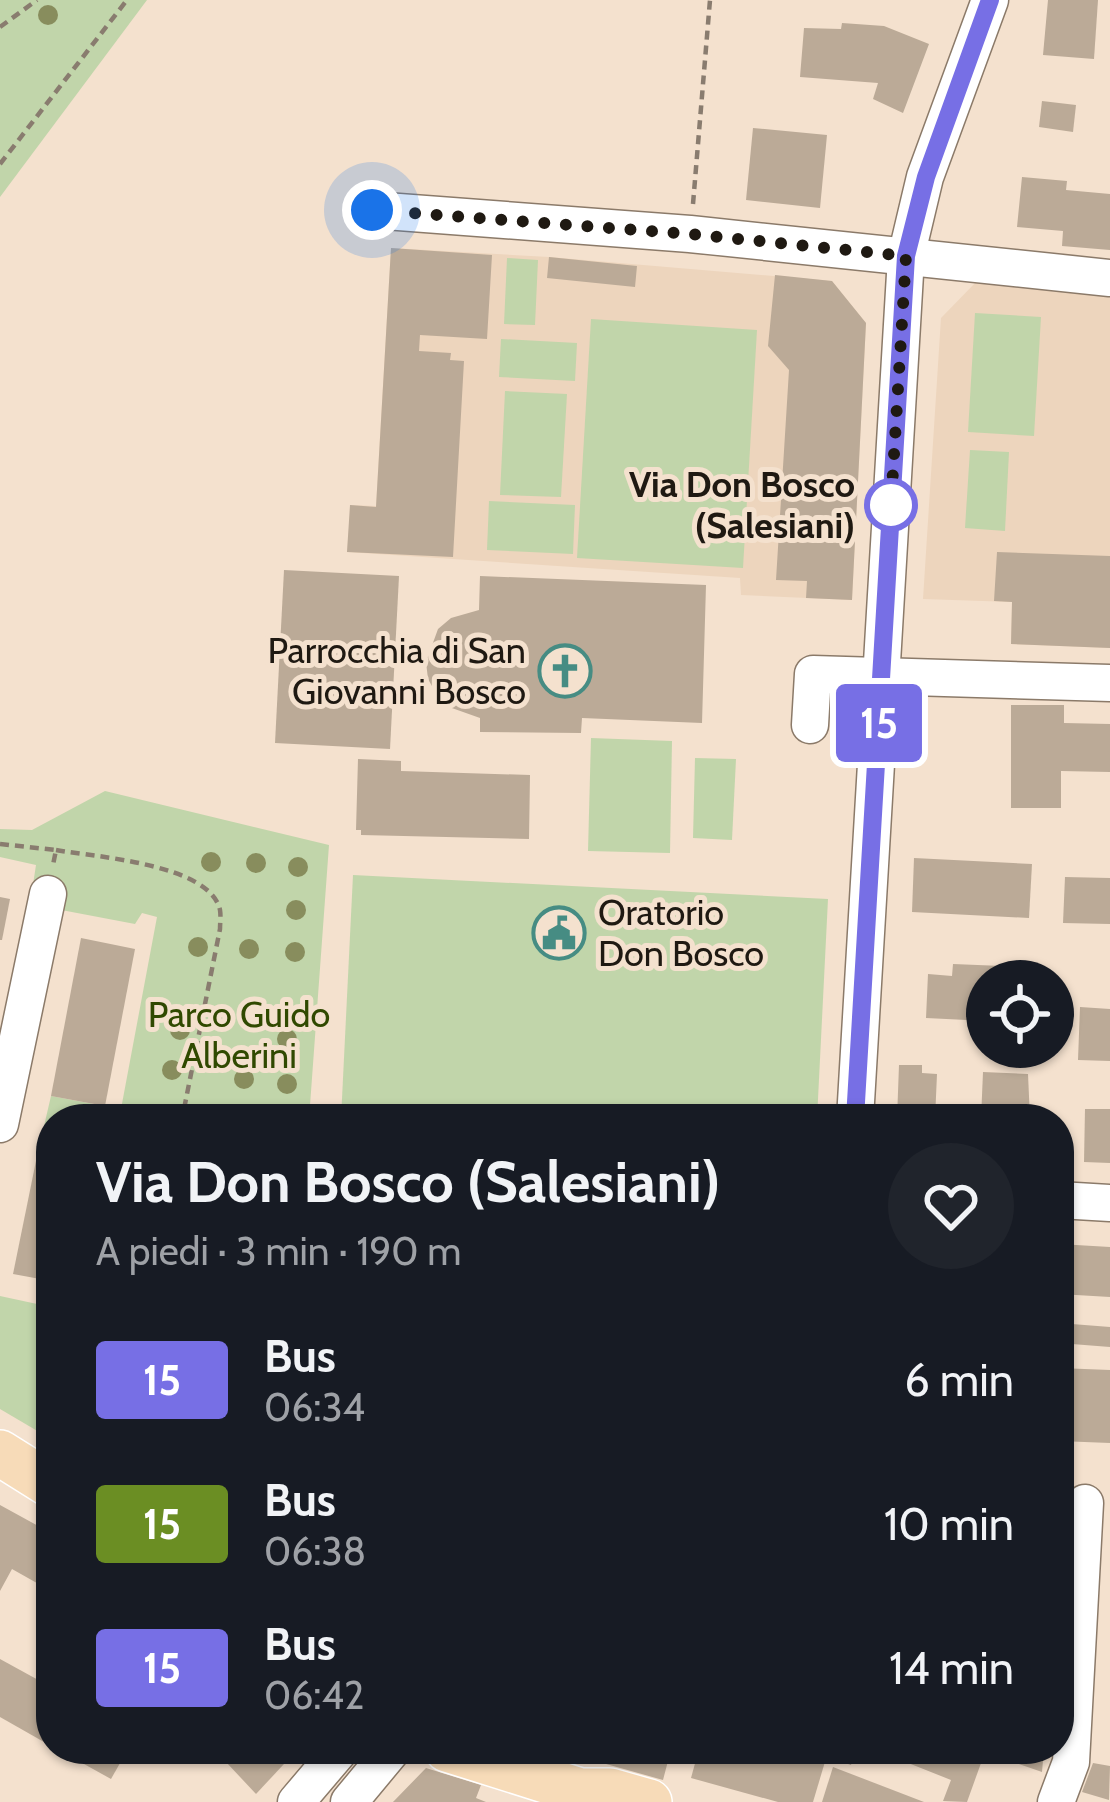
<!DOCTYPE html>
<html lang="it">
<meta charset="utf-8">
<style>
body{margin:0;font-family:Cabin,sans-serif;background:#20242c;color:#f1f3f6;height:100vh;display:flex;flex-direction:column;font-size:45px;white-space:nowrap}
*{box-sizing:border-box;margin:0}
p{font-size:39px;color:#9ea1a6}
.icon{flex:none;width:66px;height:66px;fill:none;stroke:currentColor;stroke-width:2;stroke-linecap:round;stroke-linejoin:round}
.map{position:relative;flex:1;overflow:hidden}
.drawer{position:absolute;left:36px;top:1104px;width:1038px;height:660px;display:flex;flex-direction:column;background:#171b24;border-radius:48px;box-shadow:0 3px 9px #0004}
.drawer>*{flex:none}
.badge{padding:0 24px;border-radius:9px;font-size:42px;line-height:78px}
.buttons{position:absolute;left:966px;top:960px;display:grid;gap:24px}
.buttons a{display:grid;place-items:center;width:108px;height:108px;border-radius:50%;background:#171b24;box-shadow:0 3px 9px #0004;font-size:60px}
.you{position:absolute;width:60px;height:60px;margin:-30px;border:9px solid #fff;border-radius:50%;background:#1a73e8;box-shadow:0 0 0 18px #1a73e833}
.map>.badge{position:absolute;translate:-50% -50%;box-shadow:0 0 0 6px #fff}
.round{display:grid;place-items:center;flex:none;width:126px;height:126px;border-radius:63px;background:#20242c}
.head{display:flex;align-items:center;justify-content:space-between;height:204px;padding:0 60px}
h1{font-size:57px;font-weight:700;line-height:90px}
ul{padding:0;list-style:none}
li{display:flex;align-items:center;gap:36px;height:144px;padding:0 60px}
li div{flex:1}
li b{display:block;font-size:45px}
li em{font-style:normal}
li .badge{min-width:132px;font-weight:700;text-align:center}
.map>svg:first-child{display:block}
.built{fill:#edd5bd}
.green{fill:#c1d5aa}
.building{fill:#bbaa97}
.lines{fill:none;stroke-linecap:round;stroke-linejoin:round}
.minor-casing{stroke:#8b7a69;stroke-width:39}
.major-casing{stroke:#fff;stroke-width:48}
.path{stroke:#897c6f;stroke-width:4.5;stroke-dasharray:9 6;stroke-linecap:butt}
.minor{stroke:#fff;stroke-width:36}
.major{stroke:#f7dbb8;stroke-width:45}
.tree{fill:#888d5d}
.line-casing{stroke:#fff;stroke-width:27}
.line{stroke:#776fe5;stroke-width:18}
.walk{stroke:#1f1912;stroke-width:12;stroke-dasharray:0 21.6}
.stop-dot{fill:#fff;stroke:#776fe5;stroke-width:6}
.labels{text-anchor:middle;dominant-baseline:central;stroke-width:10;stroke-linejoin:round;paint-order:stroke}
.stop-label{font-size:36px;font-weight:bold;fill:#1f1912;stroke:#f4e1ce;text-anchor:end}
.poi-label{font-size:36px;fill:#1f1912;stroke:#f4e1ce;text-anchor:end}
.park-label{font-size:36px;fill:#304900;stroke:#f4e1ce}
</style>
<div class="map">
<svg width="1110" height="1802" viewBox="0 0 1110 1802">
<rect width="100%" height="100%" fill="#f4e1ce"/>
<g class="built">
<polygon points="391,248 549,257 832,281 866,323 852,600 741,595 740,578 347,552 351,505 376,506"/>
<polygon points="977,281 1110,290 1110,648 1011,644 1012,602 923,599 941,318"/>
</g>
<g class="green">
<polygon points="0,0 147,0 0,197"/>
<polygon points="507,258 538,260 535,325 504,324"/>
<polygon points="975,313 1041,317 1034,436 968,432"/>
<polygon points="591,319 757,330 743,568 577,558"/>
<polygon points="501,339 577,343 575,381 499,377"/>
<polygon points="505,391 567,394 561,497 500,495"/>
<polygon points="970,450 1009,452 1005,531 965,528"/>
<polygon points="489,501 575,505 573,554 487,550"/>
<polygon points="591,738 672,741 670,853 588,851"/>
<polygon points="695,758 736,759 732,840 693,838"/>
<polygon points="105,791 329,845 309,1119 51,1119 51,1159 37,1156 51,1096 121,1109 157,917 142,913 135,924 56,909 32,891 36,865 0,857 0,829 32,830"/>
<polygon points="353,875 828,899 817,1119 341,1119"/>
<polygon points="0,1296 51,1307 51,1439 0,1409"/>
</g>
<g class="building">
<polygon points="1048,0 1098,0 1094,59 1043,55"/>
<polygon points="842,23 884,26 929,44 903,113 873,99 878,83 800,77 804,28 841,29"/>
<polygon points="1042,101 1076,105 1073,132 1039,127"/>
<polygon points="753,128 827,135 820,208 746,200"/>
<polygon points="1022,177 1067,181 1066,190 1110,194 1110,250 1062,246 1063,231 1017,227"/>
<polygon points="391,248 492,255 487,339 420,335 419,351 451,353 450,360 464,361 453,557 347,552 350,505 376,507"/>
<polygon points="549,257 637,266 635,287 547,278"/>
<polygon points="775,275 832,281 866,323 852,600 806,598 807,581 776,580 789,370 768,346"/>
<polygon points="997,552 1110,556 1110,648 1011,644 1012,602 994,601"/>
<polygon points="284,570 399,576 390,749 275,743"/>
<polygon points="480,576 706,585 702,723 582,718 581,733 480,732 480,718 449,707 437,695 428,679 426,662 438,629 451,618 479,610"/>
<polygon points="1011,705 1064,705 1064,723 1110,724 1110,772 1061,771 1061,808 1011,808"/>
<polygon points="358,759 401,761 401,771 530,775 529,839 361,835 361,830 356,830"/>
<polygon points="914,858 1032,864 1029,918 912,912"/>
<polygon points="1065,877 1110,878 1110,924 1063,923"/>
<polygon points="0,897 10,899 2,940 0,940"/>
<polygon points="81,938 135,949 105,1106 51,1096"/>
<polygon points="953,964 1002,966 1001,977 1014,977 1014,981 987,981 987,1021 926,1018 928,974 952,976"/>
<polygon points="1080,1007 1110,1009 1110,1061 1078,1060"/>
<polygon points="899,1065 922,1065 922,1073 937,1074 935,1119 897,1119"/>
<polygon points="983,1072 1028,1074 1030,1119 981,1119"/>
<polygon points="1085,1109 1110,1109 1110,1163 1084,1162"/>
<polygon points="37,1156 51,1159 51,1281 13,1274"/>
<polygon points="1059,1244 1110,1247 1110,1297 1059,1294"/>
<polygon points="1059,1323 1110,1327 1110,1347 1059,1343"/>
<polygon points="1059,1368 1110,1370 1110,1443 1059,1441"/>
<polygon points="0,1505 51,1533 51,1591 12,1569 0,1591"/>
<polygon points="0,1659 51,1687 51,1746 0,1717"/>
<polygon points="57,1749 128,1749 111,1779"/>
<polygon points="235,1749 298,1749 256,1794 226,1762"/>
<polygon points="601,1749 681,1749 677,1763 668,1761 663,1780 599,1762"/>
<polygon points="699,1749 807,1749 827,1755 813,1802 778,1802 691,1778"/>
<polygon points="833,1749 856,1749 851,1765 831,1758"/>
<polygon points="873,1749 1044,1749 1042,1772 985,1752 967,1802 943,1801 951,1780"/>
<polygon points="1093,1763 1110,1766 1109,1800 1082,1792"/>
<polygon points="833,1767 924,1802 822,1802"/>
<polygon points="426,1768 481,1785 476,1798 486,1802 393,1802"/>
</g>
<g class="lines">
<g class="minor-casing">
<g id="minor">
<polyline points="372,210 690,234 1110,278"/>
<polyline points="810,725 813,674 1110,683"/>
<polyline points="855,1119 906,257 925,177 990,0"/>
<polyline points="0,1124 48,894"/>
<polyline points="1059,1200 1110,1203"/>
<polyline points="296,1802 341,1749"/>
<polyline points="349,1802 393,1749"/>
<polyline points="1056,1802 1071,1762 1085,1503"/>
</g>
</g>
<g class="major-casing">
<g id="major">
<polyline points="0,1453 51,1485"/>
<polyline points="447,1749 580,1791 610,1791 649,1802"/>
</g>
</g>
<g class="path">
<polyline points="0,27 37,0"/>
<polyline points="0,164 127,0"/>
<polyline points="693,204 710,0"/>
<polyline points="0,844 56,850 53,865"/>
<path d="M56 850C96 857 210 864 220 910 221 916 220 923 220 929L182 1119"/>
</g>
<use href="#minor" class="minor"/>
<use href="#major" class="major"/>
</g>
<g class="tree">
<circle cx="48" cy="15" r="10"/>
<circle cx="211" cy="862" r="10"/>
<circle cx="256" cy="863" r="10"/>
<circle cx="298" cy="867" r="10"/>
<circle cx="296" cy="910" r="10"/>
<circle cx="198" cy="947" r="10"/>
<circle cx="249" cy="949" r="10"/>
<circle cx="295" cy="952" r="10"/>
<circle cx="180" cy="1030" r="10"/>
<circle cx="287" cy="1039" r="10"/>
<circle cx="172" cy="1070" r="10"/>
<circle cx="244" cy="1079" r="10"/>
<circle cx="287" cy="1084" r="10"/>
</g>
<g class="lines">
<g class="line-casing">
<polyline id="line" points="855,1119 906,256 926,177 990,0"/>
</g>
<use href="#line" class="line"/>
<polyline class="walk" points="372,210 690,234 906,256 890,521 891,505"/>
</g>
<defs>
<g id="church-ring" transform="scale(2.7)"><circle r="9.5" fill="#f4e1ce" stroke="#468c83" stroke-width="1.5"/><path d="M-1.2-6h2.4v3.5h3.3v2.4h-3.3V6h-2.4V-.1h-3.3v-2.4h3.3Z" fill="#468c83"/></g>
<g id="civic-ring" transform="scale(2.7)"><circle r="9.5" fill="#f4e1ce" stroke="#468c83" stroke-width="1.5"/><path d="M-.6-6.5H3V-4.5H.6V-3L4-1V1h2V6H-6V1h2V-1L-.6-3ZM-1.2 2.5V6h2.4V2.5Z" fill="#468c83"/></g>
</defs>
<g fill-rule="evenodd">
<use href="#church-ring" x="565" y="671"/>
<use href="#civic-ring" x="559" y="933"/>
</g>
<circle class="stop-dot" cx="891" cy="505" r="24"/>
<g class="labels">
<g class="stop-label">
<text x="855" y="484">Via Don Bosco<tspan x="855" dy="41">(Salesiani)</tspan></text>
</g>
<g class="poi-label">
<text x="526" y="650">Parrocchia di San<tspan x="526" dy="41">Giovanni Bosco</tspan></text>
<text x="598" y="912" text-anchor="start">Oratorio<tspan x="598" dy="41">Don Bosco</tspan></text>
</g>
<g class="park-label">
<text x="239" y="1014">Parco Guido<tspan x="239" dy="41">Alberini</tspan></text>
</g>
</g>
</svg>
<div class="buttons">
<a><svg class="icon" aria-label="locate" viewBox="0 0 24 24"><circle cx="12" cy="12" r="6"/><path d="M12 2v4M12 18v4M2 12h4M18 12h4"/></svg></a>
</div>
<div class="you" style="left:372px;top:210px"></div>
<b class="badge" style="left:879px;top:723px;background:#776fe5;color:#fff">15</b>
<section class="drawer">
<div class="head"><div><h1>Via Don Bosco (Salesiani)</h1><p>A piedi · 3 min · 190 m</p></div><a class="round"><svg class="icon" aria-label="heart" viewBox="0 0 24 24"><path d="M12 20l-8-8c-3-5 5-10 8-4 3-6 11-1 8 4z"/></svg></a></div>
<ul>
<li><span class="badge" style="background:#776fe5;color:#fff">15</span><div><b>Bus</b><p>06:34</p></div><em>6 min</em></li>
<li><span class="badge" style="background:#6b8e23;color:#fff">15</span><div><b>Bus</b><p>06:38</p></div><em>10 min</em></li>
<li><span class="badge" style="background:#776fe5;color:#fff">15</span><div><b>Bus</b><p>06:42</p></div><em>14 min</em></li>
</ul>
</section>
</div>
